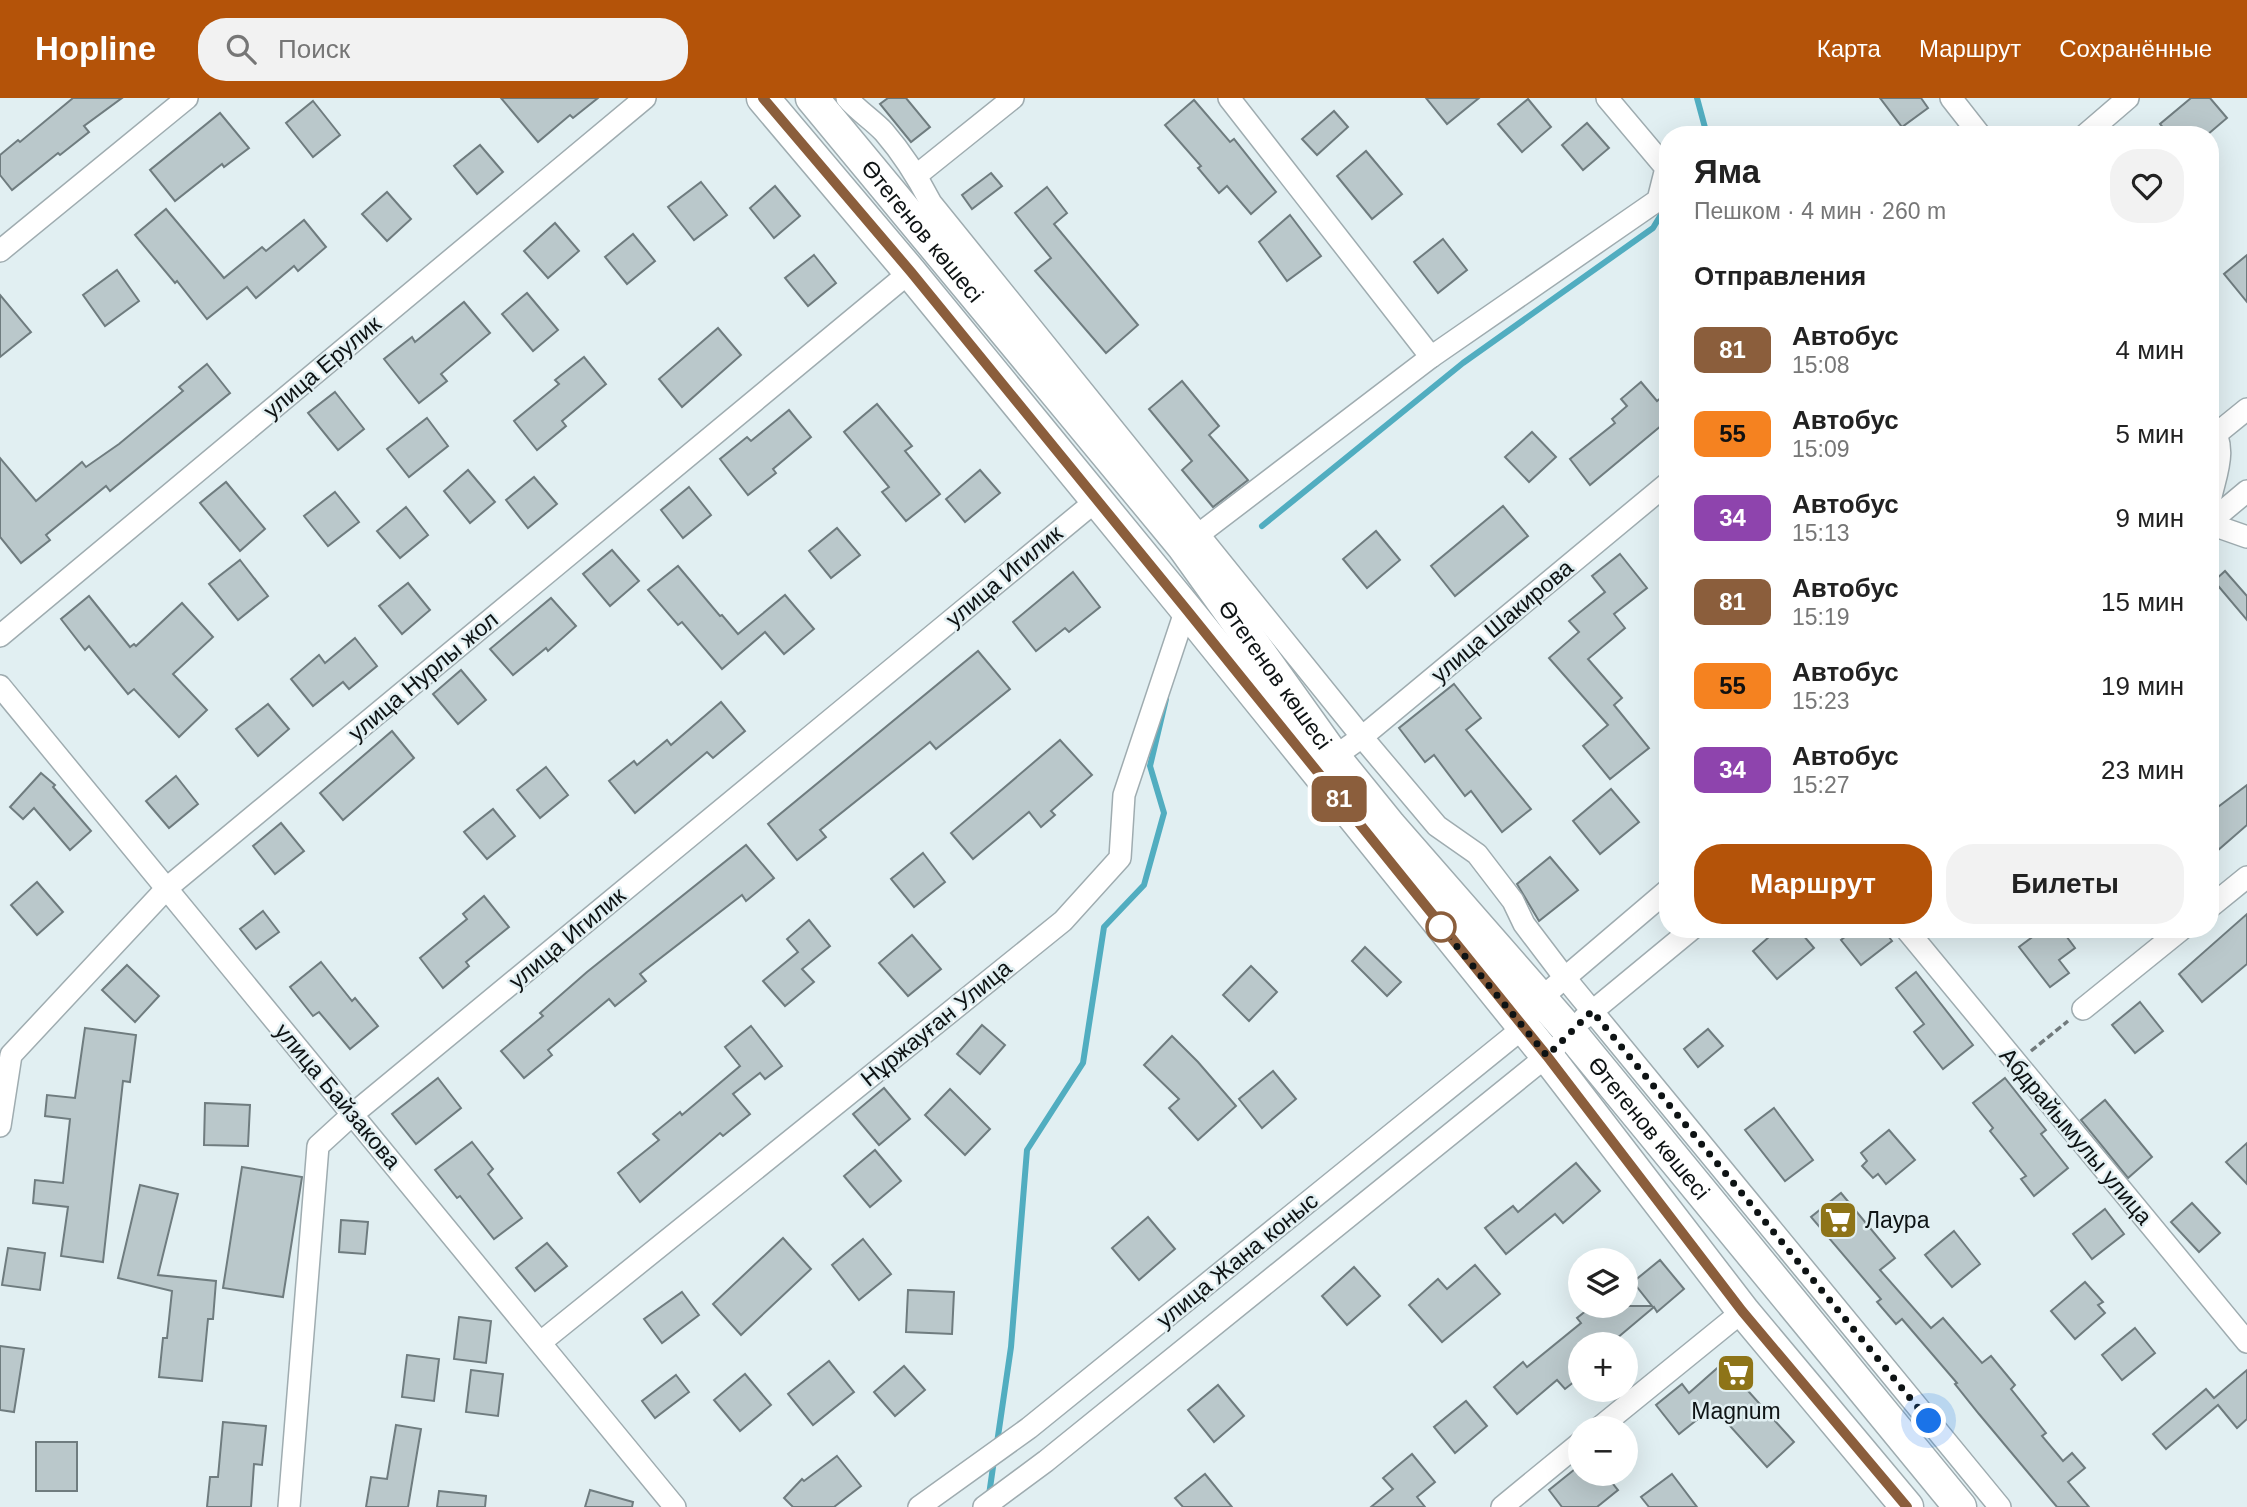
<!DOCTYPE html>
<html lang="ru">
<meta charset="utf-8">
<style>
body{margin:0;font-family:Arial,sans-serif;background:#f2f2f2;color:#222;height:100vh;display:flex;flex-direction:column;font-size:26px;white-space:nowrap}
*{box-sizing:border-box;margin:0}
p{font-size:23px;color:#767676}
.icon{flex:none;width:38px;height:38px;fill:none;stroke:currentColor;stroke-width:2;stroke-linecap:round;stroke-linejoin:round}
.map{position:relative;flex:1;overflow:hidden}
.panel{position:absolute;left:1659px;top:28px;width:560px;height:812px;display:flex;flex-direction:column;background:#fff;border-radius:28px;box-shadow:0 7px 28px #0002}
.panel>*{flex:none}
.badge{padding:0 14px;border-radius:10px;font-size:24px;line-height:46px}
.controls{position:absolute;left:1568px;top:1150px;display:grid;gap:14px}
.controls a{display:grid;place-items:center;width:70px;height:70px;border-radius:50%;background:#fff;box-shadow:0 7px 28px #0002;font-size:35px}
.you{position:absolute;width:35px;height:35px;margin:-18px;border:5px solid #fff;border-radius:50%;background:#1a73e8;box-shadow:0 0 0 10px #1a73e833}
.map>.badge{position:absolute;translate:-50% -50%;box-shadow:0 0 0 4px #fff}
h2{padding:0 35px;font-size:26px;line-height:63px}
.round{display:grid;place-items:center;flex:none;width:74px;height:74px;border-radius:28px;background:#f2f2f2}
.overview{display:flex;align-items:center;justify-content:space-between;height:119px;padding:0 35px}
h1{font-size:33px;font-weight:700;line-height:52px}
.cta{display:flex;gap:14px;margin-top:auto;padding:14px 35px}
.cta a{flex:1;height:80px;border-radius:28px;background:#b45309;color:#fff;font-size:28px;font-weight:700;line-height:80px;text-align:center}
.cta a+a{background:#f2f2f2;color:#222}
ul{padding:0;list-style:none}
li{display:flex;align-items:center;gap:21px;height:84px;padding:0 35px}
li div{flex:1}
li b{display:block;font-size:26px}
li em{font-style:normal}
li .badge{min-width:77px;font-weight:700;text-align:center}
header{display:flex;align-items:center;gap:42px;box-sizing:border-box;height:98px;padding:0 35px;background:#b45309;color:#fff}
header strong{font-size:33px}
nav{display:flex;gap:38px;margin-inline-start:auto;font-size:24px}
.search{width:490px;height:63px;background:#f2f2f2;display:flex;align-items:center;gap:18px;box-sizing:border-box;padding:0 24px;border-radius:28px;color:#767676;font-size:26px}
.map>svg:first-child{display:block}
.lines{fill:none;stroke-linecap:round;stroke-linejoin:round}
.stream{stroke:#51adc0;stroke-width:6}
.building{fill:#bac8cb;stroke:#6f7c7f;stroke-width:2}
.street-casing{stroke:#9facb0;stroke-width:24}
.secondary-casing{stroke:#9facb0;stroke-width:35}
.path{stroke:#717a7c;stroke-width:3.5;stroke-dasharray:7 3.5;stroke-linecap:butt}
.street{stroke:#fff;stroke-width:21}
.secondary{stroke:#fff;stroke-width:32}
.line-casing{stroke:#fff;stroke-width:16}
.line{stroke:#8b5e3c;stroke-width:10}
.walk{stroke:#0e1314;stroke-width:7;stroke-dasharray:0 12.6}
.stop-dot{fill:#fff;stroke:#8b5e3c;stroke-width:3.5}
.labels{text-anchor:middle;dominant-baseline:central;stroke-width:5;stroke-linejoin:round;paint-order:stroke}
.street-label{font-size:23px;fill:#0e1314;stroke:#e1eff2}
.poi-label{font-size:23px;fill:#0e1314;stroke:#e1eff2;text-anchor:start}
</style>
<header>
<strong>Hopline</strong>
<div class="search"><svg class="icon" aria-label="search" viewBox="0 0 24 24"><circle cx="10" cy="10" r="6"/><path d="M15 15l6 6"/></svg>Поиск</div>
<nav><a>Карта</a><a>Маршрут</a><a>Сохранённые</a></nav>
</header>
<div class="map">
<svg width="2247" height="1409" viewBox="0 0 2247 1409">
<rect width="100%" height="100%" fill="#e1eff2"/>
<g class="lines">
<g class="stream">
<polyline points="1697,0 1707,37"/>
<polyline points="1262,428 1463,265 1653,130 1668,105"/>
<polyline points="997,1345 1011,1249 1027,1052 1083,965 1104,829 1144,787 1164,715 1150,668 1166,601"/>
<polyline points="989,1397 994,1362"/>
</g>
</g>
<g class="building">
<polygon points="73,0 122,0 84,28 89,34 60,57 58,55 12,92 0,77 0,57 18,42 20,44"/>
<polygon points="501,0 598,0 573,20 570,17 538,44"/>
<polygon points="888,0 906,0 930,29 911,44 880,6"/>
<polygon points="1426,0 1479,0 1447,26"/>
<polygon points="1880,0 1921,0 1928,10 1902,29"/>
<polygon points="2191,0 2210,0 2227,20 2207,37 2169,37 2160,26"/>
<polygon points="1528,1 1551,29 1522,54 1498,26"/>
<polygon points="1194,2 1230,44 1234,41 1276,94 1251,116 1227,88 1219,95 1198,70 1201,68 1165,27"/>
<polygon points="313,3 340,37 313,59 286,25"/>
<polygon points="1334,13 1348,29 1317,57 1302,41"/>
<polygon points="220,15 249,50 224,69 222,66 175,103 150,72"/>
<polygon points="1587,25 1609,50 1583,72 1562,47"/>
<polygon points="480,47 503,74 477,96 454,68"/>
<polygon points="1366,53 1402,96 1372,121 1337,78"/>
<polygon points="991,75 1002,88 972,111 962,97"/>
<polygon points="701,84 727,117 694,142 668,109"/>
<polygon points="775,88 800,118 774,140 750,110"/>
<polygon points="1047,89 1067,115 1054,126 1138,227 1106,255 1035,173 1051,160 1015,115"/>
<polygon points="387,94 411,121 387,143 362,116"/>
<polygon points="166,111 224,180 262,149 266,153 304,122 326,149 298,173 294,168 256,200 247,189 207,221 177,183 175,185 135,137"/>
<polygon points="1290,117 1321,158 1287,183 1259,144"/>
<polygon points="555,125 579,153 548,180 524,153"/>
<polygon points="633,136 655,163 627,186 605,159"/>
<polygon points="1443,141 1467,172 1438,195 1414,164"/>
<polygon points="814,157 836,185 808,208 785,180"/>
<polygon points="2247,157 2247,204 2224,176"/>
<polygon points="117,172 139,203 105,228 83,197"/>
<polygon points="527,195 558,232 533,253 502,216"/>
<polygon points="0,197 31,234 0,259"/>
<polygon points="464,204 490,235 441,276 447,283 419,305 384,261 412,239 415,244"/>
<polygon points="718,230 741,257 682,309 659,281"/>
<polygon points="584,259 606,286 562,323 566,328 537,352 514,323 559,286 555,282"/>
<polygon points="207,266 230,295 110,393 106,388 46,437 50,442 21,465 0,439 0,360 36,403 82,364 86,369 119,346 183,293 179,289"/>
<polygon points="1182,283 1219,328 1209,337 1248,382 1213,409 1182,372 1192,363 1149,311"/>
<polygon points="1641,284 1657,303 1668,294 1668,322 1590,387 1570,361 1615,325 1612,321 1627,308 1621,301"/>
<polygon points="335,294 364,331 338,352 308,315"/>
<polygon points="877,306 912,348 905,353 940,396 906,423 882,394 889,389 844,334"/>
<polygon points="789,312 811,339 773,371 776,375 748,397 720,361 747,339 751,343"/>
<polygon points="427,320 448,348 409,379 387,351"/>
<polygon points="1532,334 1556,359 1529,384 1505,359"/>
<polygon points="468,372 495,404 470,425 444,393"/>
<polygon points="980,372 1000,395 965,424 946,401"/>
<polygon points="534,379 557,406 528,430 506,402"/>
<polygon points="226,384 265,431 240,453 200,405"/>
<polygon points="689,389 711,417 683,440 661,412"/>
<polygon points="335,394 359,424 328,448 304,418"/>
<polygon points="1503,408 1528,438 1455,498 1431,468"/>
<polygon points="406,409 428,437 400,460 377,433"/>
<polygon points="837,430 860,457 831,480 809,453"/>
<polygon points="1376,433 1400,462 1367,490 1343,461"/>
<polygon points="612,452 639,483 610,508 583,476"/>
<polygon points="1620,456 1647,490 1614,516 1625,530 1588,561 1622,600 1614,607 1649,650 1610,681 1583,648 1608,627 1549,560 1579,534 1569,523 1605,494 1592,478"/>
<polygon points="240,462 268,498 238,522 209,486"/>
<polygon points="678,468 720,518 722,517 738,536 785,497 814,531 784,556 765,534 722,571 682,524 678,527 648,492"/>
<polygon points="2225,473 2247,498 2247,522 2214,483"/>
<polygon points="1073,474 1100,509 1069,534 1065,530 1036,553 1013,524"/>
<polygon points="408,485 430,512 402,536 379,508"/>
<polygon points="89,498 130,549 134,546 136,548 182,505 213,539 173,576 207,612 179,639 134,591 128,596 89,548 85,552 61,521"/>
<polygon points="551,500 576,528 548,553 546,550 513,577 490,551"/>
<polygon points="355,540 377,568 349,591 343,584 313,608 291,581 319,557 325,565"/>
<polygon points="978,553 1010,591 936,651 930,644 820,732 826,739 797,762 768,726"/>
<polygon points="461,572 486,602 458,626 433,596"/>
<polygon points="1454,586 1481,620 1466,632 1531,711 1502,734 1471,693 1465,698 1434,657 1425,664 1399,630"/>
<polygon points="721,604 745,633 713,660 707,654 635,715 609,683 634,663 637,667 667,642 671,647"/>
<polygon points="268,606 289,631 258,658 236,631"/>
<polygon points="392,633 414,660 343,722 320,695"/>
<polygon points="1060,642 1092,677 1051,713 1055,717 1041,729 1029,714 973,761 951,735"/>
<polygon points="546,669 568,697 540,720 517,692"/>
<polygon points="41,675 55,687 53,689 91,733 70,752 34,710 23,721 10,709"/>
<polygon points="176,678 198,706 169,730 146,703"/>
<polygon points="2247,687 2247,727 2217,753 2210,745 2210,715"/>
<polygon points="1611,691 1639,724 1600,756 1573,723"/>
<polygon points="493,711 515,738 487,761 464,734"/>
<polygon points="281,725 304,753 275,776 253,748"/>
<polygon points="746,747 774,780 746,803 742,797 640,876 646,883 615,908 609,901 548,952 552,957 524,980 501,953 543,918 540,915 587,874"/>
<polygon points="923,755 945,784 914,809 891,781"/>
<polygon points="1550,759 1578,792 1539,823 1517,786"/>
<polygon points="37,784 63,814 37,837 11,807"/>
<polygon points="484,798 509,829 466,864 469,868 443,890 420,860 467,821 463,816"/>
<polygon points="263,813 279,834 256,851 240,831"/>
<polygon points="2247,816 2247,866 2202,904 2179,876"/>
<polygon points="809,822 830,848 802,871 814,884 785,908 763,883 798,854 787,841"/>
<polygon points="1778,831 1798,831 1814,850 1777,881 1753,853"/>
<polygon points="1855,831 1883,831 1892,843 1861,867 1841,842"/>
<polygon points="2043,831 2061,831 2075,850 2059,862 2069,875 2050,889 2019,849"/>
<polygon points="912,837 941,871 908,898 879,865"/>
<polygon points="1365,849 1401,884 1387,898 1352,863"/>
<polygon points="321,864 352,903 355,900 378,928 350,951 319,914 313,918 290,889"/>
<polygon points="127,867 159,898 135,924 102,892"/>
<polygon points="1251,868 1277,894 1249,923 1223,897"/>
<polygon points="1916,874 1973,947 1943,971 1914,934 1924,926 1896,890"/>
<polygon points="2140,904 2163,933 2135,955 2112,927"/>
<polygon points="982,927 1005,947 980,976 957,956"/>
<polygon points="751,928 782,968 765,981 760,975 733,996 750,1016 723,1038 720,1035 640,1104 618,1075 659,1042 653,1036 680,1014 682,1017 740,968 725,949"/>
<polygon points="85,930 136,937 130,984 123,983 103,1164 61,1158 68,1109 33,1105 35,1082 63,1085 70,1021 45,1018 47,997 75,1000"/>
<polygon points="1708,931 1723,948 1698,969 1684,951"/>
<polygon points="1172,938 1198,964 1236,1008 1198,1042 1169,1010 1179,1001 1144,967"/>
<polygon points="1273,973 1296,1001 1262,1030 1239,1001"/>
<polygon points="438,980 461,1010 416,1046 392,1016"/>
<polygon points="2005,980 2046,1032 2041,1036 2068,1070 2034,1098 2021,1081 2026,1078 1990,1033 1993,1030 1973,1005"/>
<polygon points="884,990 910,1021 879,1047 853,1016"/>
<polygon points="950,991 990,1031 965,1057 925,1017"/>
<polygon points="2105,1002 2152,1059 2128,1080 2081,1022"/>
<polygon points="205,1005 250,1007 248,1048 204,1047"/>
<polygon points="1774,1010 1813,1062 1785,1083 1745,1032"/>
<polygon points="1889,1032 1915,1062 1886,1086 1878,1076 1873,1080 1862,1068 1867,1063 1861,1055"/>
<polygon points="472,1044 493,1071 488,1076 522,1120 494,1141 460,1098 457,1100 435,1072"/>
<polygon points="2247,1045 2247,1086 2226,1064"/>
<polygon points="875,1052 901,1083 870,1109 844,1078"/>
<polygon points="1576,1065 1600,1093 1563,1125 1555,1116 1506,1156 1485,1130 1513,1108 1518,1114"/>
<polygon points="242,1069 302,1079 283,1199 223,1190"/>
<polygon points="140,1087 178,1096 158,1177 216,1183 213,1221 208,1221 202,1283 159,1279 163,1240 167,1240 172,1193 118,1180"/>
<polygon points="1841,1095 1895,1160 1880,1172 1931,1230 1943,1220 1982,1265 1991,1258 2015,1287 2011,1291 2046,1335 2042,1338 2063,1363 2072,1355 2085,1370 2068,1384 2089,1409 2057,1409 1979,1316 1955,1286 1957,1285 1902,1221 1896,1226 1877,1204 1881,1201 1811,1119"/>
<polygon points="2192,1105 2220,1135 2199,1154 2171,1124"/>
<polygon points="2105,1111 2124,1136 2092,1161 2073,1136"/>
<polygon points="1148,1119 1175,1151 1139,1182 1112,1150"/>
<polygon points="341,1122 368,1124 365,1156 339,1154"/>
<polygon points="1954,1133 1980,1166 1952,1189 1925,1157"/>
<polygon points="783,1140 811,1171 741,1237 713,1206"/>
<polygon points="863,1141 891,1176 859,1202 832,1167"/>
<polygon points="547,1145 567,1168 535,1193 516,1170"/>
<polygon points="8,1150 45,1155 40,1192 2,1187"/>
<polygon points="1660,1162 1684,1191 1657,1214 1654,1209 1610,1246 1580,1246 1580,1279 1565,1291 1557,1282 1517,1316 1494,1289 1523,1264 1527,1269 1581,1225 1577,1220 1592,1208 1652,1208 1633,1184"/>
<polygon points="1475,1167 1500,1196 1442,1244 1409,1207 1438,1181 1447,1191"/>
<polygon points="1354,1169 1380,1198 1347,1227 1322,1198"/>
<polygon points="2085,1184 2103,1204 2098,1207 2105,1215 2075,1241 2051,1213"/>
<polygon points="908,1192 954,1194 952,1236 906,1234"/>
<polygon points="682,1194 699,1217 662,1245 644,1221"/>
<polygon points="459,1219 491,1223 486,1265 454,1261"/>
<polygon points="2135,1230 2155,1255 2122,1282 2102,1257"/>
<polygon points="0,1248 24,1251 14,1314 0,1312"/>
<polygon points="407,1257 439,1261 434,1303 402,1299"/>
<polygon points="829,1263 854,1294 813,1327 788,1296"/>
<polygon points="1723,1265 1794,1344 1767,1369 1713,1309 1679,1336 1656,1307 1682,1286 1689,1295"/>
<polygon points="904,1268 925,1292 895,1318 874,1294"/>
<polygon points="471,1272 503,1276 498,1318 466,1314"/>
<polygon points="2247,1272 2247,1321 2237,1330 2218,1307 2166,1351 2153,1336 2206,1291 2214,1300"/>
<polygon points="745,1276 771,1307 740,1333 714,1302"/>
<polygon points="676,1277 689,1294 655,1320 642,1303"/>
<polygon points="1218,1287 1244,1318 1214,1344 1188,1312"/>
<polygon points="1466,1303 1487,1328 1455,1355 1434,1329"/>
<polygon points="223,1324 266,1328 262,1367 254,1366 251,1409 207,1409 210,1379 218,1379"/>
<polygon points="396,1327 421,1331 408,1409 366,1409 371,1379 387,1381"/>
<rect x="36" y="1344" width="41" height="49"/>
<polygon points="1412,1356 1435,1384 1417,1399 1425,1409 1371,1409 1393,1391 1383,1380"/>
<polygon points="837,1358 861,1388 834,1409 793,1409 784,1400 802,1381 804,1383"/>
<polygon points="1580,1367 1580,1376 1605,1376 1618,1392 1597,1409 1562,1409 1549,1392"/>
<polygon points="1205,1376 1232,1409 1183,1409 1175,1400"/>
<polygon points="1672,1376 1697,1409 1649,1409 1641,1399"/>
<polygon points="590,1392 633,1404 632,1409 585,1409"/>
<polygon points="439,1393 486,1398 485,1409 437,1409"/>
</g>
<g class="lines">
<g class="street-casing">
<g id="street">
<path d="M847 0C858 13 873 22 884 34 903 56 918 80 931 105L1362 639 1437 728 1477 756 1513 803 1524 826 1565 880 2000 1409"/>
<polyline points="1229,0 1431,259"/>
<polyline points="1951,0 1980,37"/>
<polyline points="2085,37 2128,0"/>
<polyline points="917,77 1013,0"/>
<polyline points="0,153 187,0"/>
<path d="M2210 326C2229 350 2215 377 2210 403"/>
<polyline points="2210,341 2247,311"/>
<polyline points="2210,424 2247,393"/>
<polyline points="2210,426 2247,439"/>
<polyline points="1190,443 1431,259 1658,102 1666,70 1607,0"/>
<polyline points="0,538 645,0"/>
<polyline points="0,588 675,1409"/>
<polyline points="1334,659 1362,639 1668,385"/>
<polyline points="2210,809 2247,779"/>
<polyline points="1906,831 2247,1244"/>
<polyline points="2083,911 2182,831"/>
<polyline points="1583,921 1692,831"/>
<polyline points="0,1028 11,957 167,790 910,174"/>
<polyline points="541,1244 1063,823 1120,760 1124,697 1186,511"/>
<polyline points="1599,1330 1743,1213"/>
<polyline points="289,1409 318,1048 353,1016 1097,402"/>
<polyline points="919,1409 1029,1330 1523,930 1540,901 1668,792"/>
<polyline points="984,1409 1046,1363 1547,958 1556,949"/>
<polyline points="1502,1409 1580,1345"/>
</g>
</g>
<g class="secondary-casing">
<g id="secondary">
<polyline points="763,0 910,174 1186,511 1547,958 1743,1213 1907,1409"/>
<path id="s1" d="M812 0 1183 448 1334 659 1390 728 1570 934 1960 1409"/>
</g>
</g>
<polyline class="path" points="2031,953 2068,923"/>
<use href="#street" class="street"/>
<use href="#secondary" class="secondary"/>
</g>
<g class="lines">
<g class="line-casing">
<polyline id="line" points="763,0 911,174 1186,511 1547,958 1742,1213 1907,1409"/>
</g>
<use href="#line" class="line"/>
<polyline class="walk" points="1441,829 1547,958 1592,913 1929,1323"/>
</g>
<defs>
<g id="supermarket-square" transform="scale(2.0125)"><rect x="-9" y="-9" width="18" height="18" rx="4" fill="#8e7418" stroke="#e1eff2"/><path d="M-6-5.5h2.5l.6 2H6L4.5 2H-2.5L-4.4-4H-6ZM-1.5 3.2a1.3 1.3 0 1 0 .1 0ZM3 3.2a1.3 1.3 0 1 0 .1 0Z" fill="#fff"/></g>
</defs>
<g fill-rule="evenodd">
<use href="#supermarket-square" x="1838" y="1122"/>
<use href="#supermarket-square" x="1736" y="1275"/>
</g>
<circle class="stop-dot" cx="1441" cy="829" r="14"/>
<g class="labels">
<g class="street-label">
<text stroke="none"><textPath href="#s1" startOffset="173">Өтегенов көшесі</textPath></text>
<text transform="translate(322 269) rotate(-40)">улица Ерулик</text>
<text transform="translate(1004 478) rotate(-40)">улица Игилик</text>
<text transform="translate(1502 523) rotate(-40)">улица Шакирова</text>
<text stroke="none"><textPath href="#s1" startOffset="740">Өтегенов көшесі</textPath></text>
<text transform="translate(423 578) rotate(-40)">улица Нурлы жол</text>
<text transform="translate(567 840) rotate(-40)">улица Игилик</text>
<text transform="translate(936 925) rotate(-39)">Нұржауған Улица</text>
<text transform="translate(338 998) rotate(50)">улица Байзакова</text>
<text stroke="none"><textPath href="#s1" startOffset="1328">Өтегенов көшесі</textPath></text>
<text transform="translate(2076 1038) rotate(50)">Абдрайымулы улица</text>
<text transform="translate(1237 1162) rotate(-39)">улица Жана коныс</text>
</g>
<g class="poi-label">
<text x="1865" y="1122">Лаура</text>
<text x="1736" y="1313" text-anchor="middle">Magnum</text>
</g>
</g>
</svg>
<div class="controls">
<a><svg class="icon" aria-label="layers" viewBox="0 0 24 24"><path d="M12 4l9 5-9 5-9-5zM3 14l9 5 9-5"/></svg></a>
<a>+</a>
<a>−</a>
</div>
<div class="you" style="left:1929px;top:1323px"></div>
<b class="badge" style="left:1339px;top:701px;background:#8b5e3c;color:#fff">81</b>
<section class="panel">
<div class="overview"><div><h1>Яма</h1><p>Пешком · 4 мин · 260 m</p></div><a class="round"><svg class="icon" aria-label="heart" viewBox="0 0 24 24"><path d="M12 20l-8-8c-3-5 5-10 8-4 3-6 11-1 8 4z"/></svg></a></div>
<h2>Отправления</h2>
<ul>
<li><span class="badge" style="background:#8b5e3c;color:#fff">81</span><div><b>Автобус</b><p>15:08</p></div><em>4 мин</em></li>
<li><span class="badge" style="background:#f58220;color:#111">55</span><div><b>Автобус</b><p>15:09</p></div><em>5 мин</em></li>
<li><span class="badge" style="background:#8e44ad;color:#fff">34</span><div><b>Автобус</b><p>15:13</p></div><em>9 мин</em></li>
<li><span class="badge" style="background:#8b5e3c;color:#fff">81</span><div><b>Автобус</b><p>15:19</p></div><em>15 мин</em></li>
<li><span class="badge" style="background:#f58220;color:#111">55</span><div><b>Автобус</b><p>15:23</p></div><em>19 мин</em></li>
<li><span class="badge" style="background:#8e44ad;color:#fff">34</span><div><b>Автобус</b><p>15:27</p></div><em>23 мин</em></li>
</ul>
<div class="cta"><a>Маршрут</a><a>Билеты</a></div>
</section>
</div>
